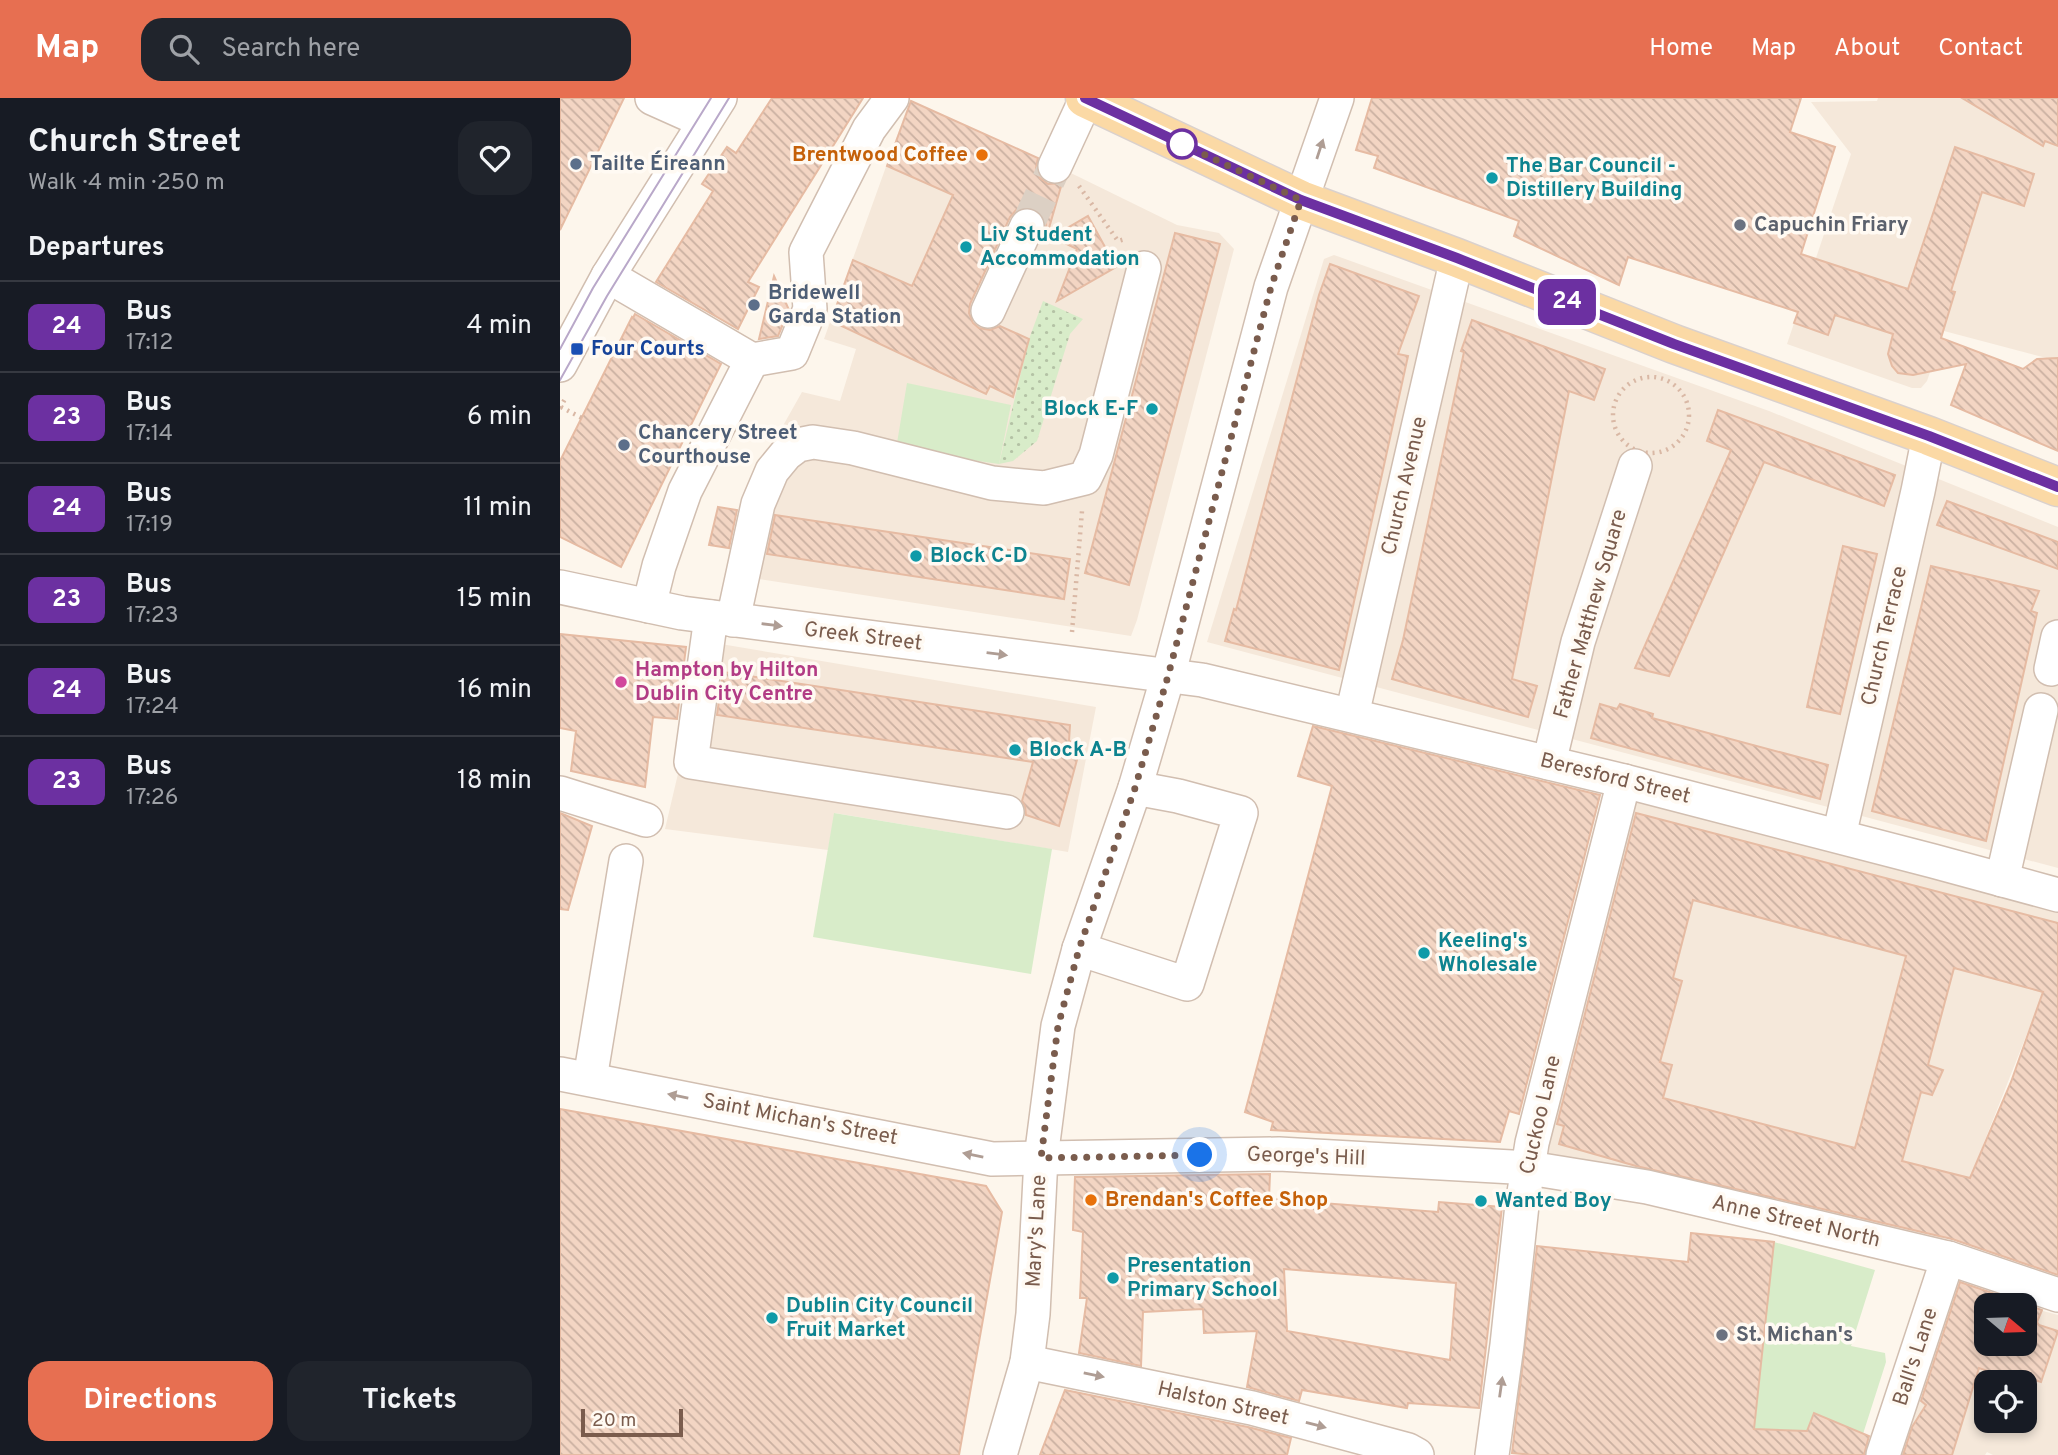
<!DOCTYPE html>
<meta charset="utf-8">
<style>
body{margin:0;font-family:Overpass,sans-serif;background:#20242c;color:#f1f3f6;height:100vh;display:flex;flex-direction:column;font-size:26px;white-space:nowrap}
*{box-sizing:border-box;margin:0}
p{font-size:23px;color:#9ea1a6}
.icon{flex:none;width:38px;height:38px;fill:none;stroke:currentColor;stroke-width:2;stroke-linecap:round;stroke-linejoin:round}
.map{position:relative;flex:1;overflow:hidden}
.details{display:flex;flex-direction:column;background:#171b24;width:560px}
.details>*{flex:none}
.badge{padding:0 14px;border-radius:10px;font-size:24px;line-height:46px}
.needle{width:46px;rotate:109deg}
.controls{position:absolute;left:1414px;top:1195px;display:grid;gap:14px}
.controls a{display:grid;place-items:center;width:63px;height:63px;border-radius:14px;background:#171b24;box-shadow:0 4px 10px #0003;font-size:35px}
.scale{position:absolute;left:21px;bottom:18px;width:102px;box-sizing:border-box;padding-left:7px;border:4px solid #7a5c4d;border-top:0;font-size:19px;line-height:24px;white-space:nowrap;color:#7a5c4d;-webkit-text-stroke:5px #fffaf3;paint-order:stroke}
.you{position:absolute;width:35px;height:35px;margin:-18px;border:5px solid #fff;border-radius:50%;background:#1a73e8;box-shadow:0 0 0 10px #1a73e833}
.map>.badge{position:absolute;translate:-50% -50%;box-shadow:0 0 0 4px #fff}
h2{padding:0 28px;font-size:26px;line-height:63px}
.round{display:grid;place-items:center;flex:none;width:74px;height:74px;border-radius:21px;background:#20242c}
.headline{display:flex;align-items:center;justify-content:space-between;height:119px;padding:0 28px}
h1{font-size:33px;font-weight:700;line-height:52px}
.action{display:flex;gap:14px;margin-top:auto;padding:14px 28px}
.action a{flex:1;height:80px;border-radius:21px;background:#e76f51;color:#fff;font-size:28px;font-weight:700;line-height:80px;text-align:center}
.action a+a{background:#20242c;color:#f1f3f6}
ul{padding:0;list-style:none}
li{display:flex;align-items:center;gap:21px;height:91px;padding:0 28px;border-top:2px solid #363941}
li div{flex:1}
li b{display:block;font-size:26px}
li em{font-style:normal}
li .badge{min-width:77px;font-weight:700;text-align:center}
header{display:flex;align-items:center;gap:42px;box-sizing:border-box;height:98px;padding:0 35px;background:#e76f51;color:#fff}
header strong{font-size:33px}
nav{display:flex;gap:38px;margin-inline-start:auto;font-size:24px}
.search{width:490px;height:63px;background:#20242c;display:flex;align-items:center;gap:18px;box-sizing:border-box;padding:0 24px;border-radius:21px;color:#9ea1a6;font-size:26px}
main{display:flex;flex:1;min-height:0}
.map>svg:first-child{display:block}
.residential{fill:#f5e8da;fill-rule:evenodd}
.grass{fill:#d8ecc9}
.park{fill:url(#park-dots)}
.building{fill:url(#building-back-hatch);stroke:#e6bba3;stroke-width:2;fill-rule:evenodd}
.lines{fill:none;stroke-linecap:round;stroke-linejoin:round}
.minor-tunnel{stroke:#dcd0c4;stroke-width:33;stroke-dasharray:33 17;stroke-linecap:butt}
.minor-casing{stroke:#d1beb0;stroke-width:36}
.major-casing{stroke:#dad1cd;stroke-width:41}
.path{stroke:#d9b8a5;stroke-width:4.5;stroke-dasharray:2 5;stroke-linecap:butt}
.minor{stroke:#fff;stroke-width:33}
.major{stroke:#fbd9a5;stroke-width:38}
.tram{stroke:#b9a8c9;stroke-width:2}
.oneway{fill:#af9d94}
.line-casing{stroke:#fff;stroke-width:16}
.line{stroke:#6c30a1;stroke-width:10}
.walk{stroke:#7a5c4d;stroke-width:7;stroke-dasharray:0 12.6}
.stop-dot{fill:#fff;stroke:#6c30a1;stroke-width:3.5}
.food-dot{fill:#e8710a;stroke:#fffaf3;stroke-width:2.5}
.service-dot{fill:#5c6f8a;stroke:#fffaf3;stroke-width:2.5}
.culture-dot{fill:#0f9aa8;stroke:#fffaf3;stroke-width:2.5}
.worship-dot{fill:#6b7280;stroke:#fffaf3;stroke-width:2.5}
.transit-dot{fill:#1a4fb4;stroke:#fffaf3;stroke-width:2.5}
.hotel-dot{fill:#d1479c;stroke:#fffaf3;stroke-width:2.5}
.labels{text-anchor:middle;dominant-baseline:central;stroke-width:7;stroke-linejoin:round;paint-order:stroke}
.food-label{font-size:21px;font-weight:bold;fill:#c56008;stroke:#fffaf3;text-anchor:end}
.service-label{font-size:21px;font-weight:bold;fill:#4e5e75;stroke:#fffaf3;text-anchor:start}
.culture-label{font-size:21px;font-weight:bold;fill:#0d838f;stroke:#fffaf3;text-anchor:start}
.worship-label{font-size:21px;font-weight:bold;fill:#5b616d;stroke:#fffaf3;text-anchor:start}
.transit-label{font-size:21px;font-weight:bold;fill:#164399;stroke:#fffaf3;text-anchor:start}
.street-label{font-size:21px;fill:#7a5c4d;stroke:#fffaf3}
.hotel-label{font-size:21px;font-weight:bold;fill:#b23c85;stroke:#fffaf3;text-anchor:start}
</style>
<header>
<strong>Map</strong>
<div class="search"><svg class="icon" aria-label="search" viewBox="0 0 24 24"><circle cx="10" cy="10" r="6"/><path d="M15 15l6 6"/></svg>Search here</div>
<nav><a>Home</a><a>Map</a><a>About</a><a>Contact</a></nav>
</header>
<main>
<section class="details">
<div class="headline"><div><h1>Church Street</h1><p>Walk · 4 min · 250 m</p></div><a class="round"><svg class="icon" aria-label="heart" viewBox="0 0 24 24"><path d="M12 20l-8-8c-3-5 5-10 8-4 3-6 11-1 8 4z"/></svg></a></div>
<h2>Departures</h2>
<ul>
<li><span class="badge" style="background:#6c30a1;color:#fff">24</span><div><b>Bus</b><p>17:12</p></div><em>4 min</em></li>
<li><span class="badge" style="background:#6c30a1;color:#fff">23</span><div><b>Bus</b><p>17:14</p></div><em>6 min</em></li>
<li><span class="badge" style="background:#6c30a1;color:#fff">24</span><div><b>Bus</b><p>17:19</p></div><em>11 min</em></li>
<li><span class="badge" style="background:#6c30a1;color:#fff">23</span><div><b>Bus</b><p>17:23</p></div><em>15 min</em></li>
<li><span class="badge" style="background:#6c30a1;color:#fff">24</span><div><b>Bus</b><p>17:24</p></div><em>16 min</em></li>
<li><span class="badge" style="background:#6c30a1;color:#fff">23</span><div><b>Bus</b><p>17:26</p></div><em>18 min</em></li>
</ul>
<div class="action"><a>Directions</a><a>Tickets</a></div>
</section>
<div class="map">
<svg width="1498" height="1357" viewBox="0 0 1498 1357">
<defs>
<pattern id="park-dots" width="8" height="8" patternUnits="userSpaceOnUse" patternTransform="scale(1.75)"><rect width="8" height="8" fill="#d8ecc9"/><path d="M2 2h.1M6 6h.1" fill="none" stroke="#b4c2a5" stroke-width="1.8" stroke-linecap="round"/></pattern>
<pattern id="building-back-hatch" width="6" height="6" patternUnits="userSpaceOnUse" patternTransform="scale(1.75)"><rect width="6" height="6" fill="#f3d5c3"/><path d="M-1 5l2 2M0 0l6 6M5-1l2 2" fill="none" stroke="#cab0a1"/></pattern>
</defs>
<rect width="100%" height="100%" fill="#fdf6ec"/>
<g class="residential">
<polygon points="1318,0 1468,0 1498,26 1498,263 1384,233 1367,283 1361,290 1352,290 1227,246 1291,56 1251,4 1317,3"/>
<polygon points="350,2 517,78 617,127 659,135 674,151 577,522 571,538 173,477 207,356 242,294 280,303 296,251 264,241"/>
<polygon points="774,157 1209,313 1498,429 1498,770 647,544 764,161"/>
<polygon points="149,544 536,609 508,754 275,715 268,752 105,731"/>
<polygon points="1069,694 1498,808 1498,864 1476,913 1410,1080 1393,1131 1376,1145 979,1056"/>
<path d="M1389 1186 1464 1207 1426 1208V1246H1465V1208L1498 1217V1357H1433L1427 1354 1425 1357H1330ZM1426 1284H1465V1323H1426Z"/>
</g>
<g class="grass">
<polygon points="347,285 451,307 439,366 336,351"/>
<polygon points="274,715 492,751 471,876 253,839"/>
<polygon points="1214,1144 1315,1172 1291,1248 1325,1255 1326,1264 1303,1336 1254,1316 1247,1333 1194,1331"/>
</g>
<polygon class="park" points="483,203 523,221 510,236 477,343 453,363 439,366 469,241"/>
<g class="building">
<polygon points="0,0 64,0 0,132"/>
<polygon points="212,0 303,0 188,184 199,189 178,231 96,184 153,93 142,86 167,49 176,55"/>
<polygon points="812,0 1241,0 1230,34 1275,49 1241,156 1348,191 1395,49 1474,76 1464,108 1422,94 1391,193 1395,194 1381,240 1463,271 1477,261 1498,260 1498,353 1391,307 1406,266 1353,277 1338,275 1332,268 1328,256 1333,236 1275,217 1268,237 1234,225 1238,214 1068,159 1059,187 954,138 959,123 814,70 818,58 796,52"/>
<polygon points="1402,0 1498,0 1498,48 1485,43 1483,48"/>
<polygon points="351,3 478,60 476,70 480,80 488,86 502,85 487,137 484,136 486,127 483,117 476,111 465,109 456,112 450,119 410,206 409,215 413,225 419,230 430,232 440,228 469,241 453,299 430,288 426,296 271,223 293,162 352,188 393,97 327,68"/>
<polygon points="528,118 556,169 497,203 517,151 492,139"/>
<polygon points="615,135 660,146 569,487 525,475"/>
<polygon points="770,166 859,198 838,256 848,258 779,572 665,543 674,511 676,512 759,197"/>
<polygon points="214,178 229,212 218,238 199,241"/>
<polygon points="75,216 161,266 61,469 0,439 0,363 72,219 73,220"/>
<polygon points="912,222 1045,271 1034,302 1009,293 952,581 977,588 968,619 832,581 843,542 904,254 901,253"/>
<polygon points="1158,312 1335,377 1324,408 1204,364 1109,578 1075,570 1171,352 1147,343"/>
<polygon points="1387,403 1498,444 1498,471 1377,427"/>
<polygon points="158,409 177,412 169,450 149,447"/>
<polygon points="215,417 510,461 504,501 207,456"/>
<polygon points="1283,448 1317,456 1280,616 1247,609"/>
<polygon points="1371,468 1479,493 1471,513 1477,515 1426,743 1312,713"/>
<polygon points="0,536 126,549 117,621 93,619 85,689 11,673 16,633 0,630"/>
<polygon points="163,574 510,627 509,643 519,646 518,658 499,728 466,717 465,708 462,703 473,664 157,617"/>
<polygon points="1040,606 1057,611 1060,606 1093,616 1092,620 1268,667 1260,701 1031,640"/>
<polygon points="753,628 1040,697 959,1016 949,1013 940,1044 711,1032 713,1024 685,1014 772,688 738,678"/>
<polygon points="0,715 32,728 8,812 0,811"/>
<path d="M1076 715 1498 825V1177L1392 1141 1076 1068 999 1046 1004 1028 997 1026ZM1133 802 1346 858 1295 1050 1103 1000 1112 967 1100 964 1122 883 1113 880ZM1394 870 1483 894 1451 984 1410 1080 1342 1063 1361 994 1372 997 1383 972 1368 967Z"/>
<polygon points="0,1011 426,1088 442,1114 399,1357 0,1357"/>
<path d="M710 1076 709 1101 878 1114 879 1104 942 1109 919 1310 848 1305 847 1310 742 1292 739 1303 687 1289 697 1233 644 1235 643 1211 583 1214 581 1268 519 1255 527 1200H520L523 1134 513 1132 515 1079ZM724 1171 896 1185 890 1262 727 1233Z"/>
<polygon points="1131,1135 1214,1144 1194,1331 1247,1333 1254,1315 1309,1338 1304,1357 973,1357 952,1355 977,1148 1128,1164"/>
<path d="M1400 1184 1482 1212 1477 1224 1479 1227 1498 1233 1481 1284 1453 1275 1451 1281 1419 1270 1392 1357H1343L1352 1329 1366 1307 1361 1303ZM1426 1208H1465V1246H1426Z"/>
<polygon points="505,1292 688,1329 731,1340 727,1357 480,1357"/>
</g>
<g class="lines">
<polyline class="minor-tunnel" points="467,128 495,68"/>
<g class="minor-casing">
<g id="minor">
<polyline points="92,0 130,17 138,0"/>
<polyline points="495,68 526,1"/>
<polyline points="48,178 192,262 125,393 99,468 89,508"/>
<polyline points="428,213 467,128"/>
<polyline points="192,262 232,255 250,211 246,154 309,31 332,0"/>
<polyline points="0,267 48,178 160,0"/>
<polyline points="0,489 122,515 642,582 1064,683 1373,763 1498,797"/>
<polyline points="151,519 131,664 447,714"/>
<polyline points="173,522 198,406 212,373 226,356 238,347 253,344 293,350 432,385 484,390 525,380 536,357 584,170"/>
<polyline points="1491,571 1498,539"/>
<polyline points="792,617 897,160"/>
<polyline points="989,665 1018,544 1075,368"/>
<polyline points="0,695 86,722"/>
<polyline points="1279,738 1358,393 1369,338"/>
<polyline points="1442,782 1481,612"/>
<polyline points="519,851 627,886 681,715 618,698 575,690"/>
<polyline points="0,976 432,1061 719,1056 969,1070 1087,1089 1388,1160 1498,1197"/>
<polyline points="30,981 66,763"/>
<polyline points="467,1264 692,1310 848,1352 857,1357"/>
<polyline points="440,1357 467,1264 473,1216 481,1060 498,928 519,851 575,690 608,578 711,189 777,0"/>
<polyline points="932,1357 947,1247 962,1107 972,1045 1064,683"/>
<polyline points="1323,1357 1388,1160"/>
</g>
</g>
<g class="major-casing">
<polyline id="major" points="525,0 741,102 897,160 1114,246 1369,338 1498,389"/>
</g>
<g class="path">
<polyline points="519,88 558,143 565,141"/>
<circle cx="1091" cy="317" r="38"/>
<polyline points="1,309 22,320"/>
<polyline points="0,310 6,299"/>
<polyline points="512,534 522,413"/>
</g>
<use href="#minor" class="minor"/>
<use href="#major" class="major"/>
<g class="tram">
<polyline points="0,251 33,190 151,0"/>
<polyline points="0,282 47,198 169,0"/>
</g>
</g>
<defs><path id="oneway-solid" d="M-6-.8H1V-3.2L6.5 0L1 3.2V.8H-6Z" transform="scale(1.75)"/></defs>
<g class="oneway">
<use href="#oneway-solid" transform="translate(760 51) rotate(-72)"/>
<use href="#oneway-solid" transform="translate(212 527) rotate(7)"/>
<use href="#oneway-solid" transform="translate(437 556) rotate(7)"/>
<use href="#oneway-solid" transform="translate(118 998) rotate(-169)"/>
<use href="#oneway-solid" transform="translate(413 1057) rotate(-169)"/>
<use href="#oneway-solid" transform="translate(534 1277) rotate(12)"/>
<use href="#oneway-solid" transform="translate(941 1289) rotate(-82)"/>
<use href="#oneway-solid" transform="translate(756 1327) rotate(15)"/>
</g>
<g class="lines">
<g class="line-casing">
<polyline id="line" points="525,0 741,102 897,160 1114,246 1369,338 1498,389"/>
</g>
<use href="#line" class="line"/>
<polyline class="walk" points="622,46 741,102 711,189 608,578 575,690 519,851 498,928 481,1060 640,1057"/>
</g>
<circle class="stop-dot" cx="622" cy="46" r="14"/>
<g class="food-dot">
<circle cx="422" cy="57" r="7"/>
<circle cx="531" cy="1102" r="7"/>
</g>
<g class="service-dot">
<circle cx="16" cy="66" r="7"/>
<circle cx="194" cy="207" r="7"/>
<circle cx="64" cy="347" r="7"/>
</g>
<g class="culture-dot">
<circle cx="932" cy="80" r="7"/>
<circle cx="406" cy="149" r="7"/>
<circle cx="592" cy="311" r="7"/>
<circle cx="356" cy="458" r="7"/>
<circle cx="455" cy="652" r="7"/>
<circle cx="864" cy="855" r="7"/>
<circle cx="921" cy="1103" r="7"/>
<circle cx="553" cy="1180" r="7"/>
<circle cx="212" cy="1220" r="7"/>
</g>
<g class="worship-dot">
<circle cx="1180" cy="127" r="7"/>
<circle cx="1162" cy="1237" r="7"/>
</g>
<rect class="transit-dot" x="10" y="244" width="14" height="14" rx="3.5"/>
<circle class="hotel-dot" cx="61" cy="584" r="7"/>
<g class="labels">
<g class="food-label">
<text x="408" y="57">Brentwood Coffee</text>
<text x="545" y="1102" text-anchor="start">Brendan's Coffee Shop</text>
</g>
<g class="service-label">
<text x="30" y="66">Tailte Éireann</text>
<text x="208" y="195">Bridewell<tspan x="208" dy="24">Garda Station</tspan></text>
<text x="78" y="335">Chancery Street<tspan x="78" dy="24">Courthouse</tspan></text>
</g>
<g class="culture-label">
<text x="946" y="68">The Bar Council -<tspan x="946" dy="24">Distillery Building</tspan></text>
<text x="420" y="137">Liv Student<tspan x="420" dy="24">Accommodation</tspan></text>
<text x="578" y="311" text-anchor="end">Block E-F</text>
<text x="370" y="458">Block C-D</text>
<text x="469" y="652">Block A-B</text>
<text x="878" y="843">Keeling's<tspan x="878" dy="24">Wholesale</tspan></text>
<text x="935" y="1103">Wanted Boy</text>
<text x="567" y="1168">Presentation<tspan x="567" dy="24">Primary School</tspan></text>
<text x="226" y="1208">Dublin City Council<tspan x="226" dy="24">Fruit Market</tspan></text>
</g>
<g class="worship-label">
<text x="1194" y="127">Capuchin Friary</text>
<text x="1176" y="1237">St. Michan's</text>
</g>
<g class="transit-label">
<text x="31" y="251">Four Courts</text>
</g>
<g class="street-label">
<text transform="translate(845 388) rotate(-77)">Church Avenue</text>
<text transform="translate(1031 516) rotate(-74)">Father Matthew Square</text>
<text transform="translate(1325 538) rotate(-77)">Church Terrace</text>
<text transform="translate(303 539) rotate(7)">Greek Street</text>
<text transform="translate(1055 681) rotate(14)">Beresford Street</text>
<text transform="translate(981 1017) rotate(-77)">Cuckoo Lane</text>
<text transform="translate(240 1022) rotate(11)">Saint Michan's Street</text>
<text transform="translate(746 1059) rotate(2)">George's Hill</text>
<text transform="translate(1236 1124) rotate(13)">Anne Street North</text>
<text transform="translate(477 1133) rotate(-87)">Mary's Lane</text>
<text transform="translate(1356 1259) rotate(-72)">Ball's Lane</text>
<text transform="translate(663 1306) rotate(13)">Halston Street</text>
</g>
<g class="hotel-label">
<text x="75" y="572">Hampton by Hilton<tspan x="75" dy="24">Dublin City Centre</tspan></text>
</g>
</g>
</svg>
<div class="controls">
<a><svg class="needle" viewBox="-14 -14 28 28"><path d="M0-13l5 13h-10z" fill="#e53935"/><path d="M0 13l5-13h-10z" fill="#9ea1a6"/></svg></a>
<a><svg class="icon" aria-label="locate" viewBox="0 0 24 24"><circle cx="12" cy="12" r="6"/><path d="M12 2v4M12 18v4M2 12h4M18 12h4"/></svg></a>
</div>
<div class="scale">20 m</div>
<div class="you" style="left:640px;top:1057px"></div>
<b class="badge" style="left:1007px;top:204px;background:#6c30a1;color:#fff">24</b>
</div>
</main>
